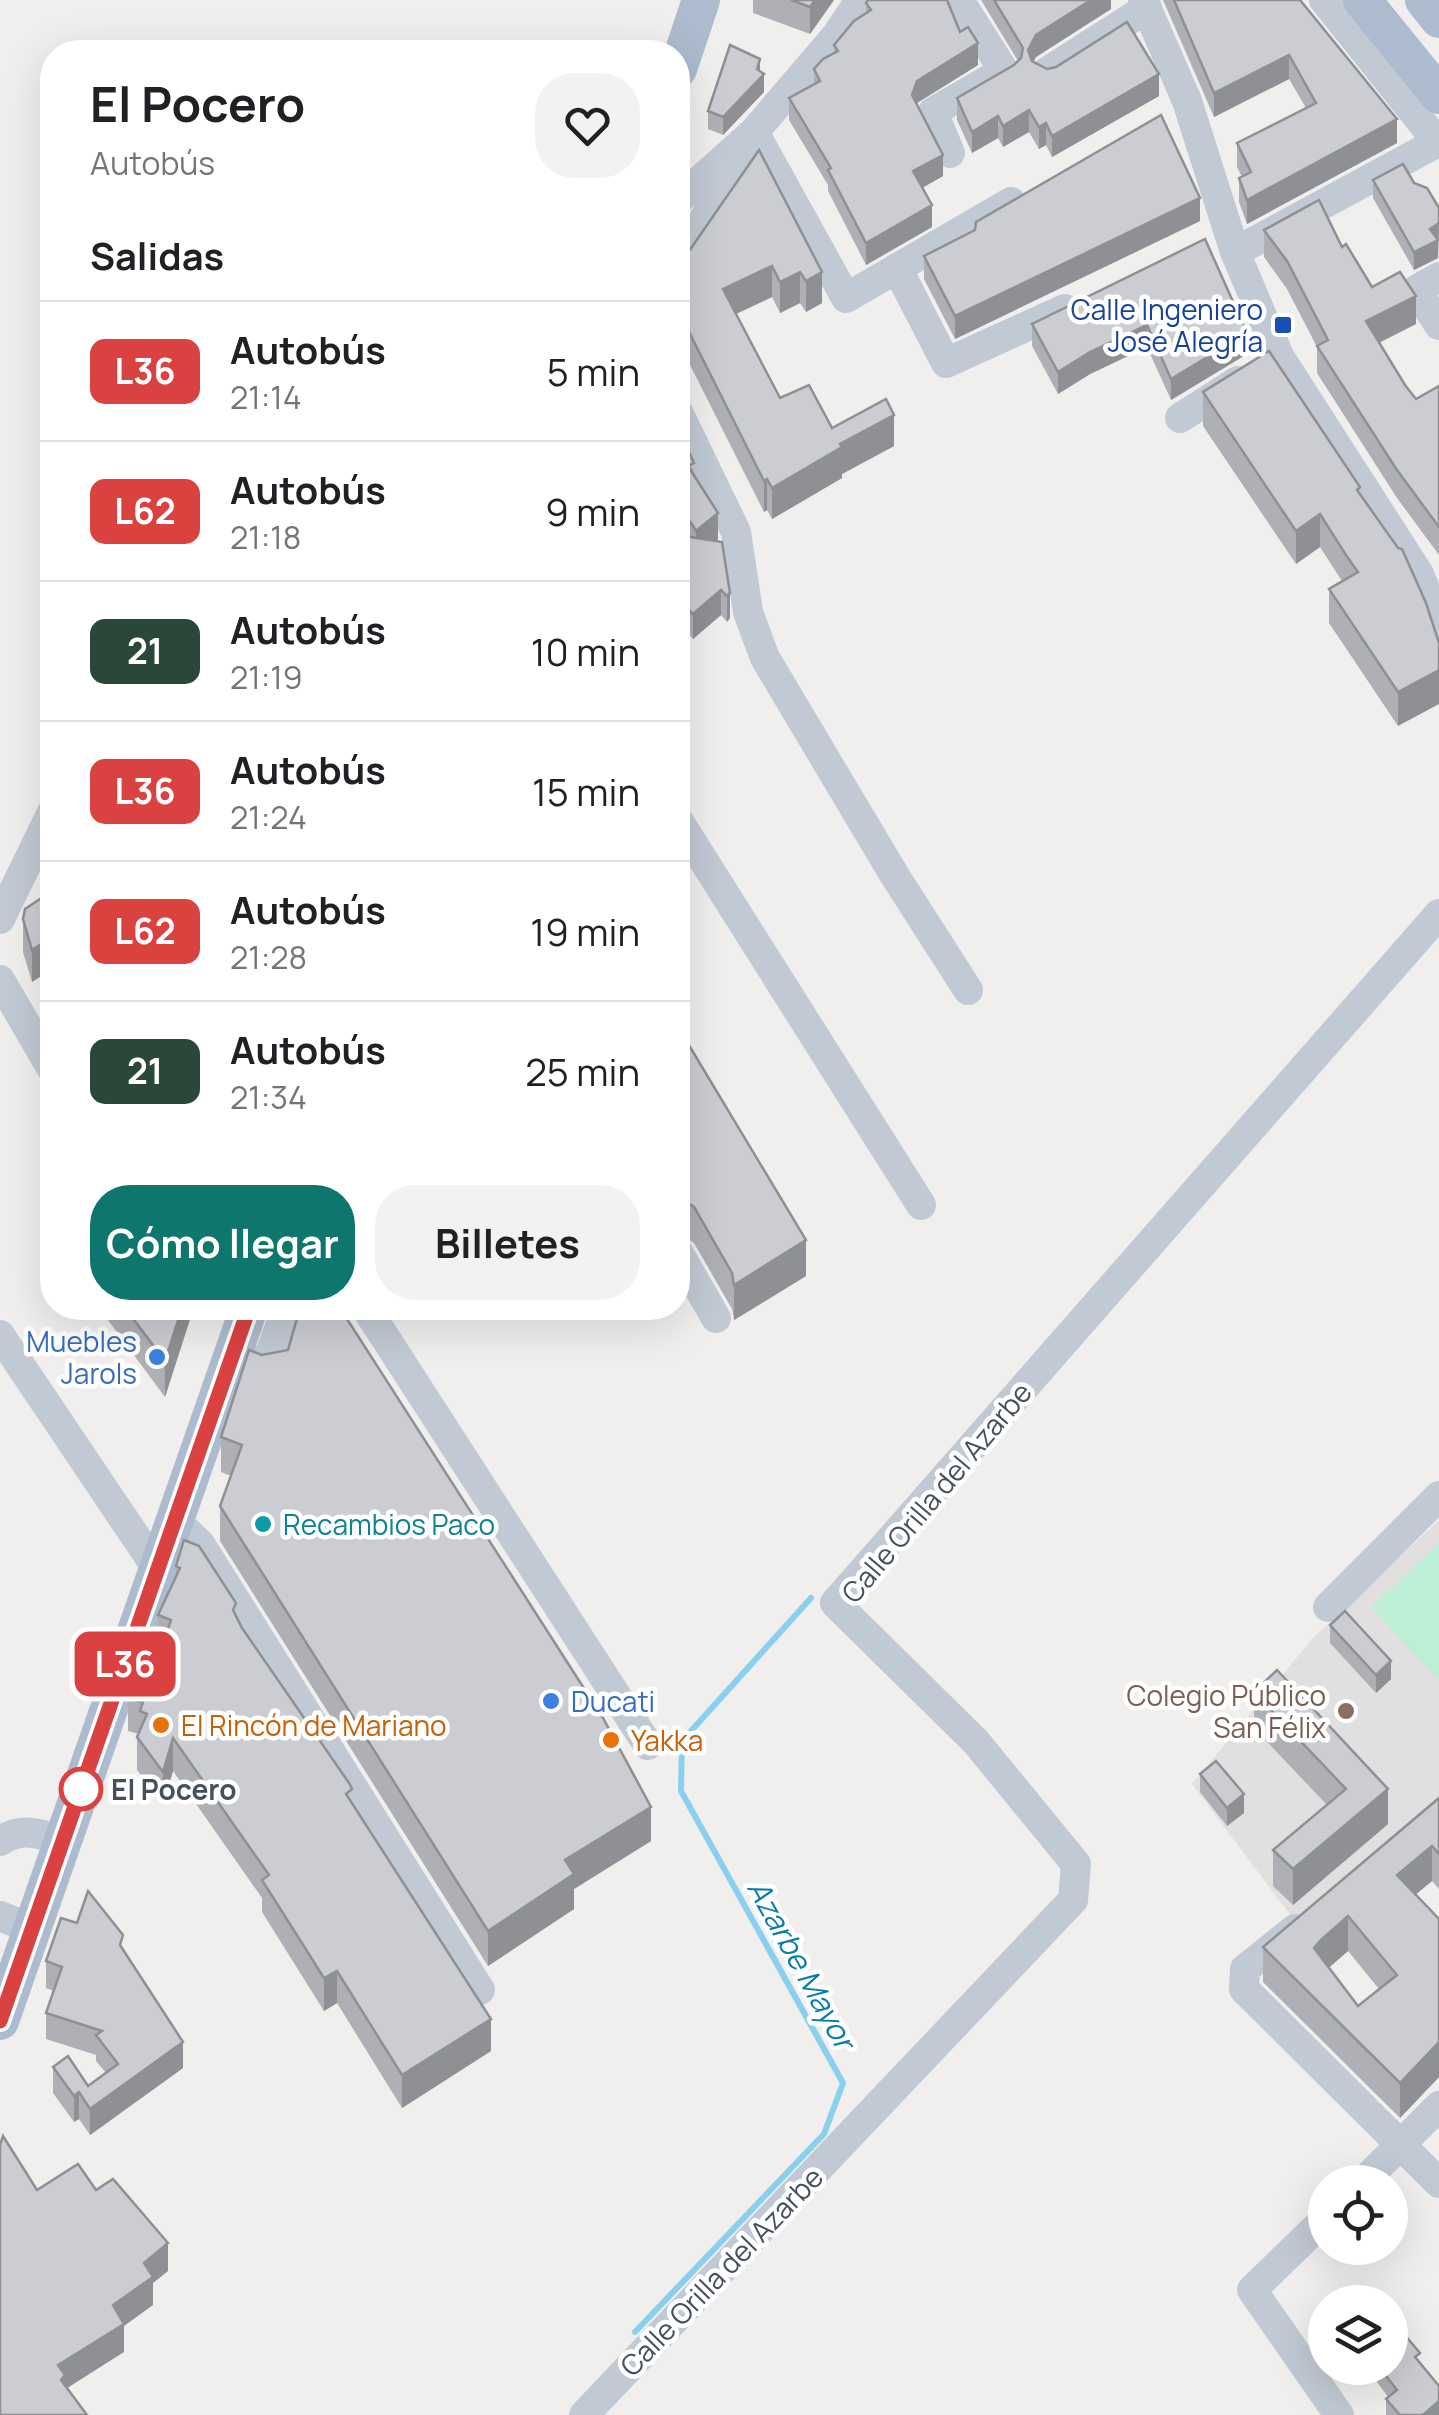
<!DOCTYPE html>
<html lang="es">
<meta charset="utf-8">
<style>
body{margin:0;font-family:Manrope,sans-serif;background:#f2f2f2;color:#202124;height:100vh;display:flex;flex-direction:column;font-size:38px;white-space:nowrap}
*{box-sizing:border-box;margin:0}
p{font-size:32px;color:#757577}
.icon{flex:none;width:55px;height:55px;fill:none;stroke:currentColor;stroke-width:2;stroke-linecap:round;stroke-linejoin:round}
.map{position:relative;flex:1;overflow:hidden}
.drawer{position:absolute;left:40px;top:40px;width:650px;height:1280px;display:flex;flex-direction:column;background:#fff;border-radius:40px;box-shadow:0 10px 40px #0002}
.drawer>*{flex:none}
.badge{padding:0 20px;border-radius:15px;font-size:35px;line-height:65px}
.tools{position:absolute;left:1308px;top:2165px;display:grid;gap:20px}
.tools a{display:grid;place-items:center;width:100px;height:100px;border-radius:50%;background:#fff;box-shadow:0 10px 40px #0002;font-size:50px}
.map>.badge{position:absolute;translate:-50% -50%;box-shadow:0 0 0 5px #fff}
h2{padding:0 50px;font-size:38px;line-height:90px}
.round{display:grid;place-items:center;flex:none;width:105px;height:105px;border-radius:40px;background:#f2f2f2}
.head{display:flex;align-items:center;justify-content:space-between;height:170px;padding:0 50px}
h1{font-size:48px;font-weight:700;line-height:75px}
.action{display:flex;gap:20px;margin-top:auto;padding:20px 50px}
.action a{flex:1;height:115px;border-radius:40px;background:#0f766e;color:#fff;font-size:40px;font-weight:700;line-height:115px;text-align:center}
.action a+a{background:#f2f2f2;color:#202124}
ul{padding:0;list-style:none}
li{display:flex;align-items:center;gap:30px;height:140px;padding:0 50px;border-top:2px solid #e0e0e0}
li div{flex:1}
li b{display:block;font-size:38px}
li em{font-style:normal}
li .badge{min-width:110px;font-weight:700;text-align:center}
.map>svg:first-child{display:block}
.education{fill:#e2dfe0}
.green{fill:#bcefd4}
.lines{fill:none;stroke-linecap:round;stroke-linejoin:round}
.stream{stroke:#88d0ed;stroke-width:6}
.minor{stroke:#c1c9d4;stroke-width:30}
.major{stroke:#adbbce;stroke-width:38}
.wall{fill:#afb0b5;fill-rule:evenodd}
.shaded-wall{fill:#8e9094}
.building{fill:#cbcdd3;stroke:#8e9094;stroke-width:2.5;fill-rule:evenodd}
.line-casing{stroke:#fff;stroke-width:22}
.line{stroke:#da4241;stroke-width:15}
.transit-dot{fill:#1a4fb4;stroke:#fff;stroke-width:4}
.shop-dot{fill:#3f7fe0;stroke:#fff;stroke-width:4}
.culture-dot{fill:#0f9aa8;stroke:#fff;stroke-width:4}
.education-dot{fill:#8d6e63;stroke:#fff;stroke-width:4}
.food-dot{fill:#e8710a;stroke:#fff;stroke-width:4}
.stop-dot{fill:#fff;stroke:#da4241;stroke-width:5}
.labels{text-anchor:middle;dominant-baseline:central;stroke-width:9;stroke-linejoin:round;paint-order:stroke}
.transit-label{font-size:28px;fill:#164399;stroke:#fff;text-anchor:end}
.shop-label{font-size:28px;fill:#366cbe;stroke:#fff;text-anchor:end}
.street-label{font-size:28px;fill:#46505c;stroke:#fff}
.culture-label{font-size:28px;fill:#0d838f;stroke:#fff;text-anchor:start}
.education-label{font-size:28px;fill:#785e54;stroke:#fff;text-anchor:end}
.food-label{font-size:28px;fill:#c56008;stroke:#fff;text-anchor:start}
.stop-label{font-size:28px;font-weight:bold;fill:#46505c;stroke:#fff;text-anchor:start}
.water-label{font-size:30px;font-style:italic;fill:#0a7cab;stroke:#fff}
</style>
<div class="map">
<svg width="1439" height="2415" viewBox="0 0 1439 2415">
<rect width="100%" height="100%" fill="#f1eeee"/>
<polygon class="education" points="1439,1520 1439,1799 1294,1920 1192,1784 1313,1638"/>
<polygon class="green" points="1439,1543 1439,1676 1437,1678 1371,1607"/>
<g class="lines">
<polyline class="stream" points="635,2332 824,2134 843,2083 681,1791 682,1741 811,1598"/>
<g class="minor">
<polyline points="1143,0 1187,101 1235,252 1279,356 1419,574 1439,624"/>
<polyline points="1324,0 1439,144"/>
<polyline points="1047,72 1147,8"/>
<polyline points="754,132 846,298 1011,202"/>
<polyline points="950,153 933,112 1004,71 959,0"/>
<polyline points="678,200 754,132 836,36 860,0"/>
<polyline points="1235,252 1438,142"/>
<polyline points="678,265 740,156"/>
<polyline points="897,268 946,363 1065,309"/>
<polyline points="1439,277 1416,290 1439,325"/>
<polyline points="678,412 736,532 748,612 765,658 895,876 968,990"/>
<polyline points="1180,418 1238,381"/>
<polyline points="678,820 921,1205"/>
<polyline points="0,919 52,812"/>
<polyline points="0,980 52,1069"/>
<polyline points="678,1252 716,1318"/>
<polyline points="366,1308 648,1745"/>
<polyline points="0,1335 158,1570"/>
<polyline points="232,1366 268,1359 287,1308"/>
<polyline points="175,1520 200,1544 480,1990"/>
<polyline points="1328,1607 1439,1496"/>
<path d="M0 1841C21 1827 40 1833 63 1841"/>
<polyline points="0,1916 32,1929"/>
<polyline points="1295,1929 1245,1969 1244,1989 1439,2183"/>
<polyline points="1363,2182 1439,2106"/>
<polyline points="1325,2219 1252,2290 1339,2415"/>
<polyline points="584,2415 1073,1900 1076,1864 976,1742 835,1603 1439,914"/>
</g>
<g class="major">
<polyline points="1362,0 1439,95"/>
<polyline points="1424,0 1439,19"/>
<polyline points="678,69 701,0"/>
<polyline points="0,2021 249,1308"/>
</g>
</g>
<g class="wall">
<polygon points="753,0 834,0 810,34 753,13"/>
<polygon points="981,0 1111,0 1111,9 1036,57 1033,62 1047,69 1159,96 1052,157 1046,145 1039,149 1029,132 1003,147 998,138 972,153 957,120 957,98 1014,65 1018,61"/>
<polygon points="1163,0 1300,0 1397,143 1247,224 1239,202 1239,178 1242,177 1237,167 1237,143 1306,108 1289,79 1214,117"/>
<polygon points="866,3 960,32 978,65 917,103 943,176 922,188 932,227 866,265 828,191 828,185 789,120 789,98 814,84 814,69 834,52 834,45 866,13"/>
<polygon points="760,71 764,92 723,135 708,129 708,111"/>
<polygon points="759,150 822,303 806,312 800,303 780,313 772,297 736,314 780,398 832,428 894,446 842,474 842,478 772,519 767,510 764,512 678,341 678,267"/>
<polygon points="1373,180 1414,183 1439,208 1438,258 1414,270 1373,198"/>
<polygon points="1200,221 955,339 924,279 924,256 975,230"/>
<polygon points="1264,230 1342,247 1372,287 1416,324 1379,343 1405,385 1416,399 1439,386 1439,555 1397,498 1317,373 1317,347 1287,289 1264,257"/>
<polygon points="1205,239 1247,354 1171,400 1147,347 1090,374 1058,394 1032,346 1032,324"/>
<polygon points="1203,392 1360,493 1398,548 1402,549 1398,726 1329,623 1329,589 1342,581 1320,547 1296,564 1203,426"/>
<polygon points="678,429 718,539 716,541 722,542 730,618 727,622 721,615 693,639 678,622 678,535 683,536 678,528"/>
<polygon points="52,891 52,969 32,982 23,952 23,919"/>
<polygon points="678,1027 806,1276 734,1320 732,1309 694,1243 680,1234 678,1230"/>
<polygon points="52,1201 52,1244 49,1239 49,1203"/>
<polygon points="99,1308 191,1308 191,1316 165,1397"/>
<polygon points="249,1350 651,1841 574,1889 574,1909 488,1966 220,1541 220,1506 231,1476 221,1472 221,1437"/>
<polygon points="184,1540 236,1616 352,1803 491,2051 402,2108 337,2003 324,2011 262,1912 262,1898 173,1771 163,1804 137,1770 137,1737 139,1734 128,1731 128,1699 152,1671 161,1649 158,1648 158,1615 176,1576 176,1566"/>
<polygon points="1330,1625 1391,1679 1376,1693 1330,1643"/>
<polygon points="1254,1692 1388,1824 1293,1905 1273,1886 1273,1850 1327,1805 1254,1728"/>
<polygon points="1200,1774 1244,1813 1227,1826 1200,1792"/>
<path d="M1439 1798V1889L1432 1881 1416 1894 1439 1919V2077L1400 2118 1263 1982V1947ZM1348 1951 1379 1989 1358 2006 1329 1968Z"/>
<polygon points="123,1950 183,2068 90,2135 79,2119 74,2122 53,2093 53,2067 88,2086 106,2073 96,2061 96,2055 46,2039 46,2013 54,1991 46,1988 46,1961"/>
<polygon points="1420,2363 1439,2415 1386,2415 1386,2399 1388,2397 1369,2371 1369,2368 1390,2368"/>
</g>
<g class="shaded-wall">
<polygon points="815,0 834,0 810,34 810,7"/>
<polygon points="1091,0 1111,0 1111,9 1036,57 1028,72 1028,50 1036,35"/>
<polygon points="978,43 978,65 917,103 912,95 917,81"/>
<polygon points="1289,55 1289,79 1214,117 1214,93"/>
<polygon points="760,59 760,77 764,74 764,92 723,135 723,117 757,69"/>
<polygon points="1159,74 1159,96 1052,157 1052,136"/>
<polygon points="1029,110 1029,132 1003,147 1003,126"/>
<polygon points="998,116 998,138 972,153 972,132"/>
<polygon points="1397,119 1397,143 1247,224 1247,200"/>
<polygon points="1046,123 1046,145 1039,149 1039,127"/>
<polygon points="943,155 943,176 913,193 913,171"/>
<polygon points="1200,198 1200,221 955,339 955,316"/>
<polygon points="932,205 932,227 866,265 866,243"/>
<polygon points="1439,223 1438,258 1414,270 1414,252 1430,229"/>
<polygon points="772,266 772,297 723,320 723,289"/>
<polygon points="800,272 800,303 780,313 780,282"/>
<polygon points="822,272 822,303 806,312 806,281"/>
<polygon points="1416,296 1416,324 1366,349 1366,321"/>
<polygon points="1147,325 1147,347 1090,374 1058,394 1058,372 1090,352"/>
<polygon points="1247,333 1247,354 1171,400 1171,379"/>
<polygon points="894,415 894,446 842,474 842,478 772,519 772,488 840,444"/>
<polygon points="767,479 767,510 764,512 764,481"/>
<polygon points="718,513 718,539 696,556 696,531"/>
<polygon points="1320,514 1320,547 1296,564 1296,531"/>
<polygon points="721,590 721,615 693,639 693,614"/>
<polygon points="730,593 730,618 727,622 727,596"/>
<polygon points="1439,670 1439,704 1398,726 1398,692"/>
<polygon points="52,937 52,969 32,982 32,950"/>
<polygon points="806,1240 806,1276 734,1320 734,1285"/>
<polygon points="182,1308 191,1308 191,1316 165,1397 165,1361"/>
<polygon points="1391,1661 1391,1679 1376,1693 1376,1675"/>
<polygon points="173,1738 173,1771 163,1804 163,1772"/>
<polygon points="1388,1789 1388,1824 1293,1905 1293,1869"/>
<polygon points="1244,1794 1244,1813 1227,1826 1227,1808"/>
<polygon points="651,1807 651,1841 574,1889 574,1909 488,1966 488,1931 565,1860"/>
<polygon points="1432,1846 1432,1881 1397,1910 1397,1875"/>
<polygon points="1348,1916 1348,1951 1321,1974 1314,1948 1321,1940"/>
<polygon points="337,1971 337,2003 324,2011 324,1978"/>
<polygon points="491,2019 491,2051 402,2108 402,2075"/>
<polygon points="183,2042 183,2068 90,2135 90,2109"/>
<polygon points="1439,2042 1439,2077 1400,2118 1400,2083"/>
<polygon points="79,2092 79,2119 74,2122 74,2096"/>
<polygon points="168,2243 168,2271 153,2283 153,2305 124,2326 124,2352 61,2392 58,2365 113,2305 144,2263"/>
<polygon points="1439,2401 1439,2415 1423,2415"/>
</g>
<g class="building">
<polygon points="791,0 815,0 810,7"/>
<polygon points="868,0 947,0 960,32 968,27 978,43 917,81 912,95 943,155 913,171 932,205 866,243 828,170 831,168 789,98 820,81 814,69 823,59 838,51 834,45 854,21 871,10 866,3"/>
<polygon points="994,0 1091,0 1036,35 1028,50 1032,61 1047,69 1056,67 1127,22 1159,74 1052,136 1046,123 1039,127 1029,110 1003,126 998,116 972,132 957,98 1014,65 1021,58 1023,48"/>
<polygon points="1174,0 1300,0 1397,119 1247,200 1239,178 1251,172 1237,143 1316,103 1289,55 1214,93"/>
<polygon points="730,45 760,59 757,69 764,74 723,117 708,111"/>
<polygon points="1161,115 1200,198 955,316 924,256 975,230 976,222"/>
<polygon points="759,150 822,272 806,281 800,272 780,282 772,266 723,289 780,398 809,385 832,428 886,399 894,415 840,444 842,447 772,488 767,479 764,481 678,310 678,267"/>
<polygon points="1403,164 1414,183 1427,188 1439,208 1439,223 1430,229 1438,240 1414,252 1373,180"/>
<polygon points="1319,200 1342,247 1346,244 1372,287 1400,272 1416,296 1366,321 1405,385 1416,399 1439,386 1439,527 1397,470 1317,346 1328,340 1287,261 1264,230"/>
<polygon points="1205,239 1247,333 1171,379 1147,325 1090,352 1058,372 1032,324"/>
<polygon points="1269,351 1360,487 1357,490 1398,548 1402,549 1426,603 1439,643 1439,670 1398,692 1329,589 1358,572 1346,555 1320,514 1296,531 1203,392"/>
<polygon points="678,429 694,463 688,466 718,513 696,531 678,502"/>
<polygon points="678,535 722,542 730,593 727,596 721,590 693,614 678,597"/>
<polygon points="52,891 52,937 32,950 23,919 25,909"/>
<polygon points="678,1027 806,1240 734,1285 732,1273 694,1207 680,1198 678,1194"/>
<polygon points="125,1308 182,1308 165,1361"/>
<polygon points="300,1308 340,1308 603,1718 651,1807 565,1860 574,1874 488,1931 220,1506 242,1445 221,1437 249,1350 262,1355 288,1350"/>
<polygon points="184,1540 199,1546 236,1603 233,1610 242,1628 349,1783 352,1789 346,1794 491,2019 402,2075 337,1971 324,1978 262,1880 269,1875 173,1738 163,1772 137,1737 147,1714 140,1711 143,1702 128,1699 139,1667 152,1671 162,1648 171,1620 158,1615 180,1568 176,1566"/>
<polygon points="1345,1611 1391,1661 1376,1675 1330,1625"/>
<polygon points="1277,1670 1388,1789 1293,1869 1273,1850 1346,1789 1254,1692"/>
<polygon points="1216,1761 1244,1794 1227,1808 1200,1774"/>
<path d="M1439 1798V1854L1432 1846 1397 1875 1439 1919V2042L1400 2083 1263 1947ZM1348 1916 1397 1975 1358 2006 1314 1948 1321 1940Z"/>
<polygon points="88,1891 123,1935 120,1945 183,2042 90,2109 79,2092 74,2096 53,2067 68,2056 88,2086 118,2064 96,2035 102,2031 46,2013 62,1967 46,1961 61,1918 77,1923"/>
<polygon points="3,2136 37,2190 78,2164 96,2190 113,2179 168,2243 144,2263 153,2277 113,2305 124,2324 58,2365 65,2375 61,2380 87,2415 0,2415 0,2145"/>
<polygon points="1398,2327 1420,2353 1415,2357 1439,2386 1439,2401 1423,2415 1400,2415 1386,2399 1397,2390 1380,2368 1390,2368 1390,2334"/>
</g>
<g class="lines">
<g class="line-casing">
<polyline id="line" points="0,2021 249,1308"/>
</g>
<use href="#line" class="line"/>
</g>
<rect class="transit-dot" x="1273" y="315" width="20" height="20" rx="5"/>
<g class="shop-dot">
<circle cx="157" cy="1357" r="10"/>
<circle cx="551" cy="1701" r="10"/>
</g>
<circle class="culture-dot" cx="263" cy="1524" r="10"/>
<circle class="education-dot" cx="1346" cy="1711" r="10"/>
<g class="food-dot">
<circle cx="161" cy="1725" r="10"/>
<circle cx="611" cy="1740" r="10"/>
</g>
<circle class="stop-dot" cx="81" cy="1789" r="20"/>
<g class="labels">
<g class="transit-label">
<text x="1263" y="309">Calle Ingeniero<tspan x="1263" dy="32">José Alegría</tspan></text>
</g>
<g class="shop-label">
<text x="137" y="1341">Muebles<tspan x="137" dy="32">Jarols</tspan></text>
<text x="571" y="1701" text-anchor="start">Ducati</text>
</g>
<g class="street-label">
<text transform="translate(936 1492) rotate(-50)">Calle Orilla del Azarbe</text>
<text transform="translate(721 2271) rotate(-46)">Calle Orilla del Azarbe</text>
</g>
<g class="culture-label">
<text x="283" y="1524">Recambios Paco</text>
</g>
<g class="education-label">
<text x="1326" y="1695">Colegio Público<tspan x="1326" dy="32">San Félix</tspan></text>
</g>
<g class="food-label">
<text x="181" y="1725">El Rincón de Mariano</text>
<text x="631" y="1740">Yakka</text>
</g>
<g class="stop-label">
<text x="111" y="1789">El Pocero</text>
</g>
<g class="water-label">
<text transform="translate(802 1964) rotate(61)">Azarbe Mayor</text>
</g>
</g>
</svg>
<div class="tools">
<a><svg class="icon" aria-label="locate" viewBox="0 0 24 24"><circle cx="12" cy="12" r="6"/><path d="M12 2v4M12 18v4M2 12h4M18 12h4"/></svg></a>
<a><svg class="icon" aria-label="layers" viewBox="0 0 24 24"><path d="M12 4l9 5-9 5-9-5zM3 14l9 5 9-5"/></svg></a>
</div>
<b class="badge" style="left:125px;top:1664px;background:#da4241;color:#fff">L36</b>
<section class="drawer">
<div class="head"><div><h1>El Pocero</h1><p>Autobús</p></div><a class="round"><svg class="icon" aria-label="heart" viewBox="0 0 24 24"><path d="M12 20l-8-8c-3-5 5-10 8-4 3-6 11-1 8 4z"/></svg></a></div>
<h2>Salidas</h2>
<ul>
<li><span class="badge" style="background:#da4241;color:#fff">L36</span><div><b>Autobús</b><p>21:14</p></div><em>5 min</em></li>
<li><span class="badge" style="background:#da4240;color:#fff">L62</span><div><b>Autobús</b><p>21:18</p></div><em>9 min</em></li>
<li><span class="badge" style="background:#2a4739;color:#fff">21</span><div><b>Autobús</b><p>21:19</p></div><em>10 min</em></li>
<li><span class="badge" style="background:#da4241;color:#fff">L36</span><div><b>Autobús</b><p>21:24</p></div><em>15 min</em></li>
<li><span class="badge" style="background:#da4240;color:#fff">L62</span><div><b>Autobús</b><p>21:28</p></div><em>19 min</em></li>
<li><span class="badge" style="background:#2a4739;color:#fff">21</span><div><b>Autobús</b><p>21:34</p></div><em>25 min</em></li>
</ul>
<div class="action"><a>Cómo llegar</a><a>Billetes</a></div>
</section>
</div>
